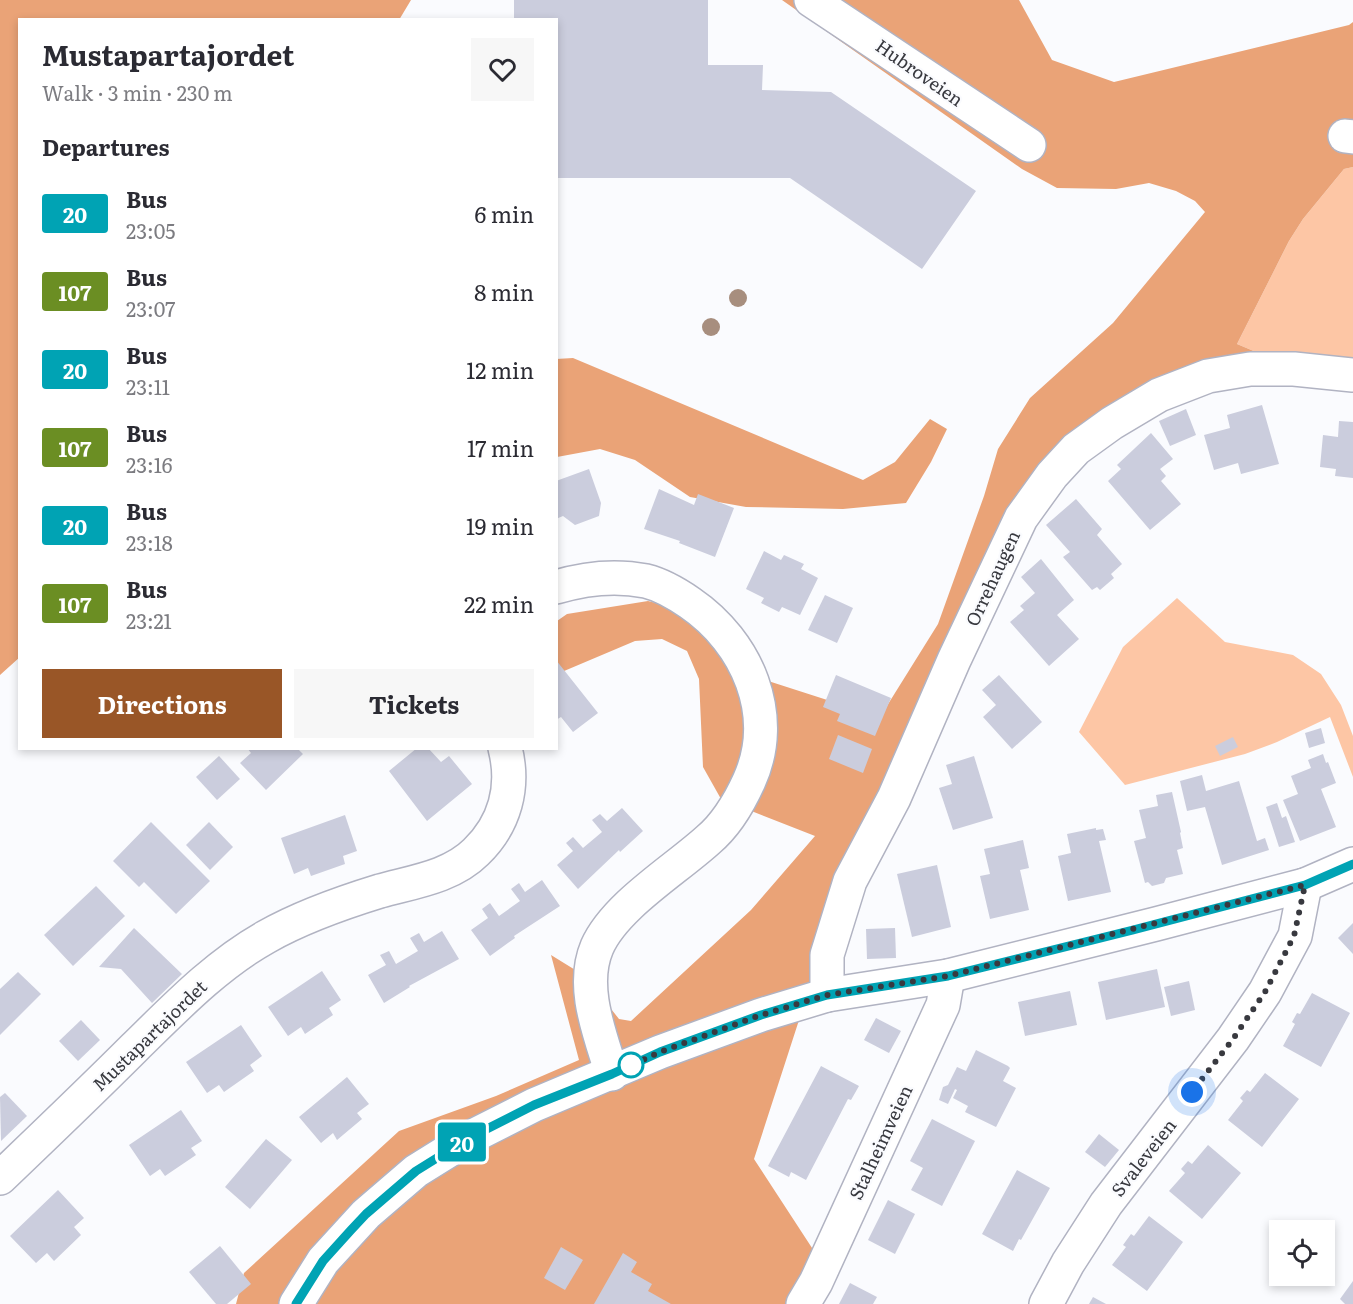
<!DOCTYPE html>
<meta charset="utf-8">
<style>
body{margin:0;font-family:Literata,serif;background:#f7f7f7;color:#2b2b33;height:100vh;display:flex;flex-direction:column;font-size:22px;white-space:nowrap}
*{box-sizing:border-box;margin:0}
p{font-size:20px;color:#7c7c81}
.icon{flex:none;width:33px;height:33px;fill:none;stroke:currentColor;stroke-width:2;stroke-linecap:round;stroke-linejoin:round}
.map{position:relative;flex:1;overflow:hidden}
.panel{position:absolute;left:18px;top:18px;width:540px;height:732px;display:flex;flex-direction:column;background:#fff;border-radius:0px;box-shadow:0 3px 9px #0003}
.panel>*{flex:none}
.badge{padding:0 12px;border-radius:4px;font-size:21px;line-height:39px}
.tools{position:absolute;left:1269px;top:1220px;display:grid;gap:12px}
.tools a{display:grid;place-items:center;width:66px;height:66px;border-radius:0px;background:#fff;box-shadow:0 3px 9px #0003;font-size:30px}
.you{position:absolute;width:30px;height:30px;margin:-15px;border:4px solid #fff;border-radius:50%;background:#1a73e8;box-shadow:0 0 0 9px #1a73e833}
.map>.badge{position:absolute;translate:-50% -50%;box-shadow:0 0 0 3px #fff}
h2{padding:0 24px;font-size:22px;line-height:54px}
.round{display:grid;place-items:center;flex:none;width:63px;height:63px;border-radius:0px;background:#f7f7f7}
.headline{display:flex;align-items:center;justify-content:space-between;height:102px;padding:0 24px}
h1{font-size:28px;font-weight:700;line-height:45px}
.cta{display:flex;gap:12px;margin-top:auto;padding:12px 24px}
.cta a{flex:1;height:69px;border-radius:0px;background:#995627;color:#fff;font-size:24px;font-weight:700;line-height:69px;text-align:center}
.cta a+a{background:#f7f7f7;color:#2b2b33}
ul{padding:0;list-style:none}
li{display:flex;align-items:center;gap:18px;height:78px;padding:0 24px}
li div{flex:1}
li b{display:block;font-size:22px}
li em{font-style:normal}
li .badge{min-width:66px;font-weight:700;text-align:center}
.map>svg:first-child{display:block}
.green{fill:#fdc6a5}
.forest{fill:#eaa377}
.building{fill:#cbcddd}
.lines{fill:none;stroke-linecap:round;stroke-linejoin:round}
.street-casing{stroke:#b1b3c2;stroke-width:36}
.street{stroke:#fff;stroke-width:33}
.tree{fill:#a78e7e}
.line-casing{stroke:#fff;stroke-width:14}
.line{stroke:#00a3b4;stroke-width:9}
.walk{stroke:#38393f;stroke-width:6;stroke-dasharray:0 10.8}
.stop-dot{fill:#fff;stroke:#00a3b4;stroke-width:3}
.labels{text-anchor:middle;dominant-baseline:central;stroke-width:4.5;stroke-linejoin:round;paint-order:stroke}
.street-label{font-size:18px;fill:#38393f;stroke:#fafbfe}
</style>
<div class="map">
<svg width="1353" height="1304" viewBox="0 0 1353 1304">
<rect width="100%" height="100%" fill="#fafbfe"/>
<g class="green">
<polygon points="1353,167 1353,376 1275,360 1237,344 1289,241 1303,219 1344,169"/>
<polygon points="1177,598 1225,642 1293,655 1321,674 1341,705 1353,736 1353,777 1330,717 1277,742 1245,754 1125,785 1079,732 1123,647"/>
</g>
<g class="forest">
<polygon points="0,0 411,0 399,20 20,20 20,657 0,675"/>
<polygon points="782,0 1019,0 1052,60 1114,82 1349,25 1353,22 1353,167 1344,169 1303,219 1289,241 1237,344 1275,360 1261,357 1063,465 835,909 754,1159 814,1251 789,1304 236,1304 244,1273 399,1131 496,1096 579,1060 551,955 585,976 619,1019 631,1021 751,910 815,836 721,799 703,767 699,679 687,651 662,639 635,641 557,674 557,621 567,614 648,601 721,619 759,678 880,717 938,624 984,496 998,449 1030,398 1113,323 1205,212 1195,201 1176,191 1149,183 1116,189 1057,188 1022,169"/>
<polygon points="573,358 863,480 895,462 930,419 947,429 931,462 906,503 843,509 746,507 690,497 635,460 600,449 557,457 556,359"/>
</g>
<g class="building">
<polygon points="514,0 708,0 708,65 763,65 762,90 831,92 976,191 922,269 790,178 556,178 556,20 514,20"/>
<polygon points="1262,405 1279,464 1241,474 1238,463 1214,470 1204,435 1230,428 1227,415"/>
<polygon points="1186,409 1196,435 1170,446 1159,421"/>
<polygon points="1339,421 1353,422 1353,478 1335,476 1336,469 1320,467 1323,435 1338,437"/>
<polygon points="1151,433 1173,459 1160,469 1166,476 1161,481 1181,504 1150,530 1108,481 1121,469 1117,465"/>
<polygon points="589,469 601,503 599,516 575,525 563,516 556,519 556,481"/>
<polygon points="659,489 694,505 698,494 734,508 715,557 679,543 680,541 644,529"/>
<polygon points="1076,499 1102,529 1097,535 1122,564 1111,574 1114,578 1100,590 1097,587 1092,590 1063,557 1070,552 1046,525"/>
<polygon points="764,551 781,560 784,555 804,564 801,569 818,578 800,615 782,607 779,612 761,603 764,598 746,589"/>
<polygon points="1041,559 1074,600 1057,615 1079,639 1049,666 1010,622 1024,610 1020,606 1035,593 1021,577"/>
<polygon points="825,595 853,608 837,643 808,630"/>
<polygon points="556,660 598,713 573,732 561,717 556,720"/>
<polygon points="836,675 891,698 875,736 837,721 840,714 823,707"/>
<polygon points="999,675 1042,722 1012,749 983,717 996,705 982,690"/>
<polygon points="1321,728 1325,743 1309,748 1305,733"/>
<polygon points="838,735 872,749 863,773 829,759"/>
<polygon points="1233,737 1238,747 1220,756 1215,746"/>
<polygon points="247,748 297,748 303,754 266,790 240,763 251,753"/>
<polygon points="417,748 428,748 441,762 449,756 472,784 427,821 389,771"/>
<polygon points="1323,754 1326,763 1328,762 1336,783 1321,789 1336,827 1300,841 1283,800 1298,794 1291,776 1311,768 1308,760"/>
<polygon points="219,756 240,779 217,800 196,777"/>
<polygon points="974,756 993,818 953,830 939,788 952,784 946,765"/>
<polygon points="1202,775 1206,791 1239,781 1257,841 1265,838 1269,850 1222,865 1205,807 1187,811 1180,781"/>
<polygon points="1172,792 1181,832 1180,833 1183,848 1177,850 1183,874 1166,878 1164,883 1152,886 1148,882 1145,883 1134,841 1146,838 1139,810 1158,806 1156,795"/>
<polygon points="1277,803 1282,818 1286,816 1295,842 1279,847 1266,807"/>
<polygon points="622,808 643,831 620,852 619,850 578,889 557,865 573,851 566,843 573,837 583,848 602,832 592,820 600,814 607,821"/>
<polygon points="345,815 357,851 343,856 345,864 311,876 308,868 294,874 281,838"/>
<polygon points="151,822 210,881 176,914 144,882 139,887 113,861"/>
<polygon points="209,822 233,847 210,870 186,845"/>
<polygon points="1096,828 1096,830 1103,829 1106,840 1099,841 1111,892 1068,901 1058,856 1071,853 1067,834"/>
<polygon points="1023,840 1029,868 1020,870 1029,910 990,919 980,876 990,874 984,849"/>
<polygon points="937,865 951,927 912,937 897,874"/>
<polygon points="542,880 560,906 514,936 515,938 490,956 471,930 488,918 482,909 490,903 499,916 520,901 511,889 519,883 525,892"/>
<polygon points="96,886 125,916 73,966 44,935"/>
<polygon points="1353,923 1353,954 1338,938"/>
<polygon points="134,928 182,974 152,1003 121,969 99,967"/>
<polygon points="895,928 896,958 867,959 866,929"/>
<polygon points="442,931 459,959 409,986 410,987 384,1003 368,975 386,965 380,955 389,951 396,964 418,951 410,938 419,933 424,942"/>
<polygon points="1157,969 1165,1007 1106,1020 1098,982"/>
<polygon points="322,971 341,1000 329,1008 333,1015 305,1034 301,1027 288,1036 268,1007"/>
<polygon points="18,972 41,994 0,1035 0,989"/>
<polygon points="1189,981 1195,1010 1171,1016 1164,987"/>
<polygon points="1070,991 1077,1025 1025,1036 1018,1002"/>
<polygon points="1312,993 1350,1013 1321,1067 1283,1046 1295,1024 1292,1022 1297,1013 1300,1014"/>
<polygon points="876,1018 901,1031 889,1053 864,1040"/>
<polygon points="81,1020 100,1040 78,1061 59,1041"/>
<polygon points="241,1025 262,1056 250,1065 254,1071 224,1092 219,1085 207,1093 186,1062"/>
<polygon points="976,1050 1008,1066 1010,1068 1003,1081 1016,1088 996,1127 965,1112 968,1106 953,1098 957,1090 955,1089 948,1104 939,1100 943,1087 948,1085 957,1067 966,1071"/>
<polygon points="821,1066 859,1086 851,1100 848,1099 806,1180 791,1172 789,1177 768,1166"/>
<polygon points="1265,1073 1299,1099 1262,1147 1228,1120 1243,1101 1240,1098 1247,1090 1250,1092"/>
<polygon points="347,1077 369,1104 357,1113 362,1119 337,1140 333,1133 321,1143 299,1117"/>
<polygon points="5,1093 27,1116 1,1141 0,1097"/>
<polygon points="181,1110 202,1141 191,1148 196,1155 165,1176 160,1169 150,1176 129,1145"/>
<polygon points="932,1119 975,1141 942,1206 911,1190 923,1168 910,1161"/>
<polygon points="1099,1134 1119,1150 1105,1167 1085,1152"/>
<polygon points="266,1139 292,1160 250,1209 225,1187"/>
<polygon points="1208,1145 1241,1173 1202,1219 1169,1191 1185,1173 1181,1169 1188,1161 1192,1164"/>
<polygon points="1017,1170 1050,1188 1021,1240 1019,1239 1013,1251 982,1234"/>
<polygon points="58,1190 84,1218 74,1227 81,1235 54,1261 47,1253 36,1263 10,1236"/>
<polygon points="888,1200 915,1214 895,1254 868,1240"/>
<polygon points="1149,1216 1183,1242 1147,1291 1112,1265 1126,1247 1123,1245 1131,1234 1134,1236"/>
<polygon points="220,1246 251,1284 227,1304 216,1304 189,1272"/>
<polygon points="561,1247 583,1260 565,1290 544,1278"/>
<polygon points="623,1253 637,1262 631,1272 652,1284 648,1291 671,1304 594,1304"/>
<polygon points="1353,1281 1353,1304 1345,1304 1340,1299"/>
<polygon points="850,1283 877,1297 873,1304 839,1304"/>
<polygon points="1093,1297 1106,1304 1089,1304"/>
</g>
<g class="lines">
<g class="street-casing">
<g id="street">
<polyline points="811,0 1029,145"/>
<polyline points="1345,136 1353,137"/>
<path d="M556 587C586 578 616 575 646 581 662 585 677 594 690 603 747 642 779 715 749 781 739 803 726 825 708 840 675 870 615 906 597 947 580 987 600 1034 612 1074"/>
<polyline points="827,995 827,955 850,881 894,798 954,660 1021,518 1052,475 1076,449 1112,423 1159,395 1208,376 1250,369 1294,369 1353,375"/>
<path d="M0 1178C45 1135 90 1092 134 1048 175 1008 216 965 266 937 301 917 341 903 380 891 412 882 451 877 476 852 505 824 515 787 505 748"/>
<polyline points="296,1304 323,1261 366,1214 416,1171 469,1138 534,1105 660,1052 761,1015 827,995 948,976 1156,924 1305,885 1353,864"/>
<polyline points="803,1304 816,1282 943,1005 948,976"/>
<polyline points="1046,1304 1068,1263 1106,1204 1233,1039 1265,992 1295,936 1305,885"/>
</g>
</g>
<use href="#street" class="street"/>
</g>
<g class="tree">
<circle cx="738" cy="298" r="9"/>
<circle cx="711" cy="327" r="9"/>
</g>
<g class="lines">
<g class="line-casing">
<polyline id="line" points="296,1304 323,1261 351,1230 366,1214 416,1171 469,1138 534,1105 612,1074 660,1052 761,1015 827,995 948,976 1133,930 1305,885 1353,864"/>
</g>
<use href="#line" class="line"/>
<polyline class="walk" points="631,1065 628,1067 660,1052 761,1015 827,995 948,976 1305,885 1294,936 1265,992 1233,1039 1192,1092"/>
</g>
<circle class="stop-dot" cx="631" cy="1065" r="12"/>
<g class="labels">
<g class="street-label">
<text transform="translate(920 72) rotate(35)">Hubroveien</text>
<text transform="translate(992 578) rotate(-65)">Orrehaugen</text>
<text transform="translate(149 1035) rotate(-44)">Mustapartajordet</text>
<text transform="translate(880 1142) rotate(-65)">Stalheimveien</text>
<text transform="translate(1143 1157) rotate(-52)">Svaleveien</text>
</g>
</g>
</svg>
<div class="tools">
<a><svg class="icon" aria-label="locate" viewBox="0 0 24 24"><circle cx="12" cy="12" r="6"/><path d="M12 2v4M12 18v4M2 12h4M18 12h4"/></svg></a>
</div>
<div class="you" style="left:1192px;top:1092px"></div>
<b class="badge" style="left:462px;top:1142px;background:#00a3b4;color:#fff">20</b>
<section class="panel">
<div class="headline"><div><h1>Mustapartajordet</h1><p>Walk · 3 min · 230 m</p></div><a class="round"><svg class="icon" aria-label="heart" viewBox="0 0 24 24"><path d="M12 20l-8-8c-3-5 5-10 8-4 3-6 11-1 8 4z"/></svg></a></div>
<h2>Departures</h2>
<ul>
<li><span class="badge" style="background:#00a3b4;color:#fff">20</span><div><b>Bus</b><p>23:05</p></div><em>6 min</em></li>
<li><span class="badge" style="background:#6b8e23;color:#fff">107</span><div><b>Bus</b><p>23:07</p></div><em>8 min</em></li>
<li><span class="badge" style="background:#00a3b4;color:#fff">20</span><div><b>Bus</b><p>23:11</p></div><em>12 min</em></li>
<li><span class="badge" style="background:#6b8e23;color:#fff">107</span><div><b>Bus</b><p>23:16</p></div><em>17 min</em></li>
<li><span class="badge" style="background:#00a3b4;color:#fff">20</span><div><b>Bus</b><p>23:18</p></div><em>19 min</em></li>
<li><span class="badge" style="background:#6b8e23;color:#fff">107</span><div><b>Bus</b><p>23:21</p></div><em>22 min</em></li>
</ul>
<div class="cta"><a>Directions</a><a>Tickets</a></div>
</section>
</div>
